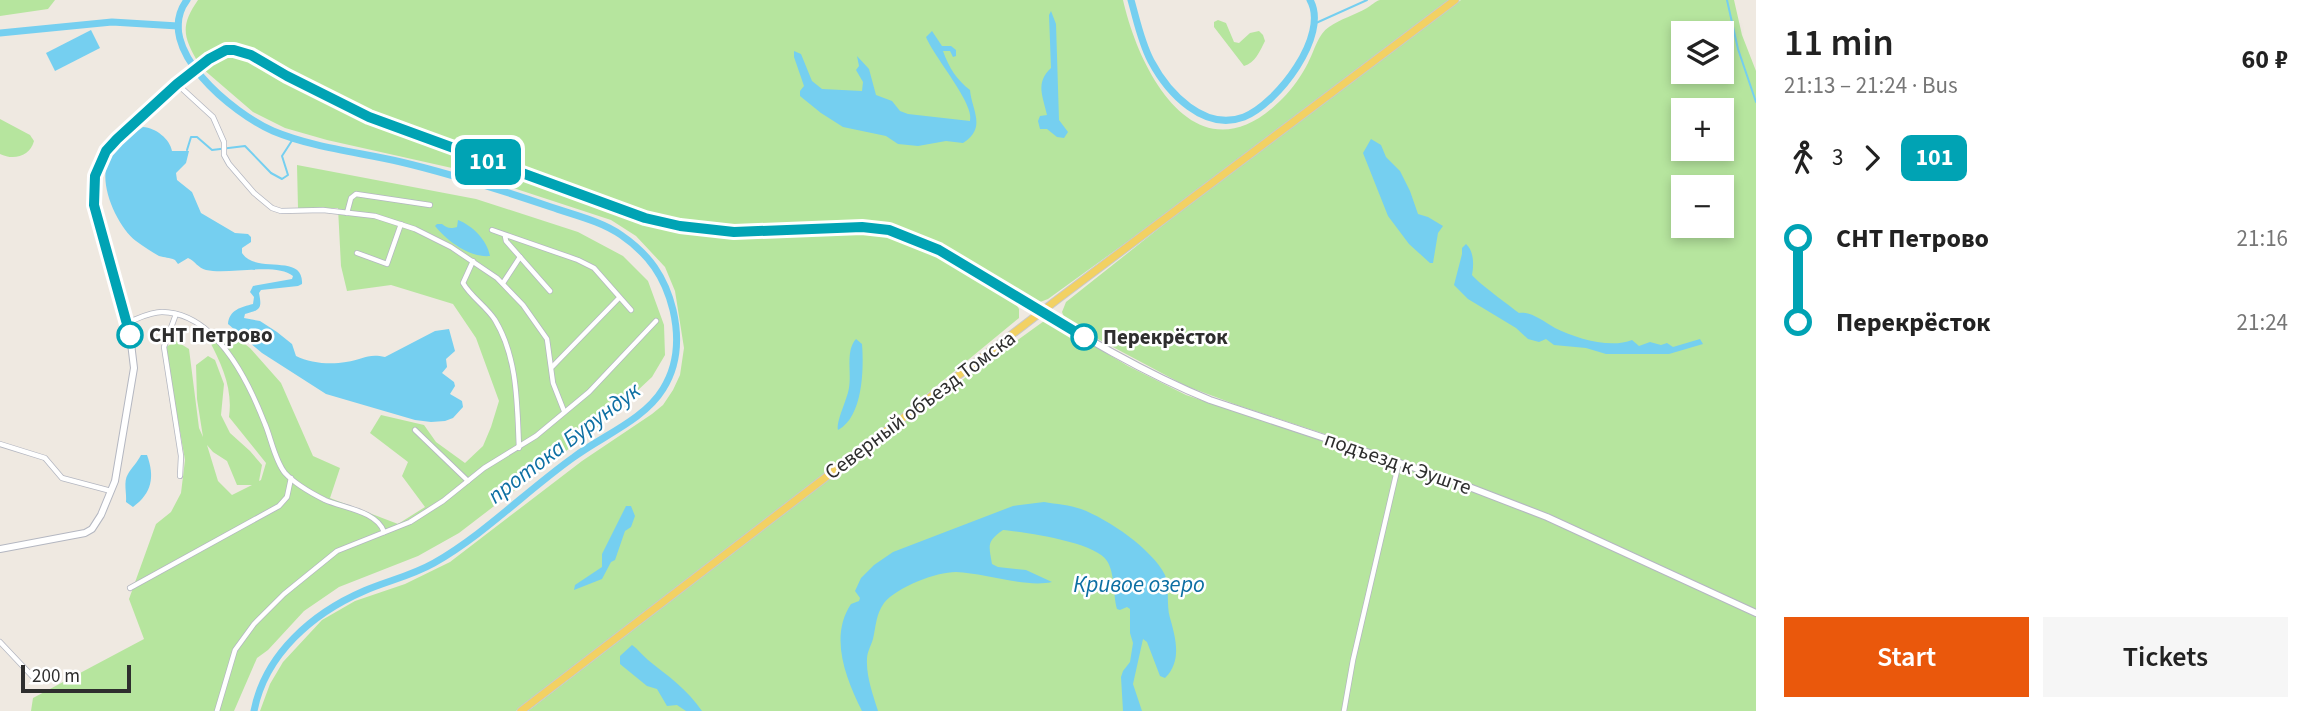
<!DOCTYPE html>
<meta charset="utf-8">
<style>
body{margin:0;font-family:"Source Sans 3",sans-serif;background:#f6f6f6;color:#222;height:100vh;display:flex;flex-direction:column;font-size:26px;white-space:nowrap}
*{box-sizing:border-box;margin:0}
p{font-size:23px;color:#767676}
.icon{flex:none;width:38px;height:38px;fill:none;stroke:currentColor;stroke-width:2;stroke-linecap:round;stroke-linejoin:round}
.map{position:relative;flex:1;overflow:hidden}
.drawer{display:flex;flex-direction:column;background:#fff;width:560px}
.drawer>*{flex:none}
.badge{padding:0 14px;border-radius:10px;font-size:24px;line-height:46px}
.controls{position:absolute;left:1671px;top:21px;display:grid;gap:14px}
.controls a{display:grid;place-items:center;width:63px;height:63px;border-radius:0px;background:#fff;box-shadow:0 4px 10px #0003;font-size:35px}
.scale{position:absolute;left:21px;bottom:18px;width:110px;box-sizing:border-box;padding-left:7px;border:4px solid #2e2e2e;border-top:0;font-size:19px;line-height:24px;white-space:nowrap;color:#2e2e2e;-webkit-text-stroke:5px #fff;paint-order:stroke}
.map>.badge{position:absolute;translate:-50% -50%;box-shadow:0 0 0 4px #fff}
.legs{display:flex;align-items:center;gap:10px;height:77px;padding:0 28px;font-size:23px}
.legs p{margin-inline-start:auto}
.headline{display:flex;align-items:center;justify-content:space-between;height:119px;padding:0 28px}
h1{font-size:38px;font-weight:600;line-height:52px}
.cta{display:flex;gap:14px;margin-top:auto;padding:14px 28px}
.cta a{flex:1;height:80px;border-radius:0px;background:#ea580c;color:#fff;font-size:28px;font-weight:600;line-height:80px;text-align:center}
.cta a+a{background:#f6f6f6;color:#222}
ul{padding:0 28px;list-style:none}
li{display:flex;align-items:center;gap:24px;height:84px;font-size:26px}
li i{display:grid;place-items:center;width:10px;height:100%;margin:0 9px;background:currentColor}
li i::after{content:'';width:18px;height:18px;margin:-9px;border:5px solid;border-radius:50%;background:#fff}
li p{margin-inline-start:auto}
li:first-child i{background:linear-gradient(#0000 50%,currentColor 0)}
li:last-child i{background:linear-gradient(currentColor 50%,#0000 0)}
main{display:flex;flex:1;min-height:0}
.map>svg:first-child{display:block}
.green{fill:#b6e59e;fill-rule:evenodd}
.water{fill:#75cff0}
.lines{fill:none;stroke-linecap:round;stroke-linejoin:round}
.stream{stroke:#75cff0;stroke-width:2}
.river{stroke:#75cff0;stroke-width:7}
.street-casing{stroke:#b4b7c1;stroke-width:6}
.secondary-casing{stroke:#b4b7c1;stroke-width:8}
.primary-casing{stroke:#c9c9c9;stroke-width:9}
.street{stroke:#fff;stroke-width:4.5}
.secondary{stroke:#fff;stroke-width:6}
.primary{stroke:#f2d163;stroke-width:7}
.line-1-casing{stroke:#fff;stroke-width:16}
.line-1{stroke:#00a3b4;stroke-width:10}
.stop-1-dot{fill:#fff;stroke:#00a3b4;stroke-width:3.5}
.labels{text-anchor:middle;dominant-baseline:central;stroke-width:5;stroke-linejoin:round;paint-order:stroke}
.stop-label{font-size:21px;font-weight:bold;fill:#2e2e2e;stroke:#fff;text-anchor:start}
.street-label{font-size:21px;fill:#2e2e2e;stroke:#fff}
.water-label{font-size:23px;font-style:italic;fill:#0d6fa3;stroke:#fff}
</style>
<main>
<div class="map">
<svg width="1756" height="711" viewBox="0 0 1756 711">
<rect width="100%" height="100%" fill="#efe9e1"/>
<g class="green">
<polygon points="0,0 55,0 48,9 0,16"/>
<path d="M198 0H1123C1140 75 1199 184 1283 98 1292 89 1302 75 1308 63 1314 52 1318 34 1329 27 1340 19 1355 15 1367 8 1371 6 1375 1 1380 0 1398 0 1430 0 1449 0L1174 208 1048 299 1040 302 1026 298 944 249 909 233 883 226 825 224 732 229 689 224 630 210 408 129 341 100 248 49C228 43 214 50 199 64 183 37 180 26 198 0Z"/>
<path d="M1461 0H1734L1742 35 1756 71V711H528L891 431 1044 321 1054 322 1128 366 1186 395 1346 449 1349 442 1237 405 1186 386 1066 322 1062 312 1066 302 1182 210ZM1684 33H1722V72H1684ZM1684 110H1722V149H1684ZM1684 187H1722V226H1684Z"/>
<path d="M1218 20 1226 23 1234 42 1239 43 1250 33 1259 31 1263 35 1265 41C1260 51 1255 63 1244 66L1214 27V22Z"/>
<polygon points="235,54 259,62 293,85 369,122 651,224 712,234 739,236 864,232 895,236 939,254 1002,292 1016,304 1019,309 1019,318 900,416 516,711 260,711 270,684 283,662 322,620 355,601 405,584 450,562 582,461 652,414 663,405 673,390 680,375 684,348 675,291 665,267 636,236 611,220 452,168 327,140 285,128 253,112 203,69 224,56"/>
<path d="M0 119 30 135 34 141C30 156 14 161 0 154Z"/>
<path d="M297 165 476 199 578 232 623 256 648 281 664 325 665 355 652 377 605 421 459 533 418 556 339 587 304 611 268 650 257 658 234 711H31L33 698 144 639 129 599 156 524 171 512 181 493 185 460 166 352V347L176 341 189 349 199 428 203 437 197 399 196 365 208 356 215 360 224 384 221 415 230 433 250 451 262 465 259 481 261 480 266 463 229 417C233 389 222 365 209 340L226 329 250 348 281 383 313 456 340 468 330 498 398 524 425 507 402 476 408 462 370 433 381 415 424 425 436 442 465 463 483 446 491 427 499 401 476 338 453 304 391 285 347 291 341 266 338 208H298ZM207 445 213 452 227 461 237 485H252L232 495 218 481Z"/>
</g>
<g class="water">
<path d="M1051 11 1056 24 1059 120 1068 132 1064 138 1057 137 1047 129H1040L1038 121 1040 116 1047 115C1043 96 1035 83 1051 68L1049 15Z"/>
<polygon points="91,30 100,48 55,71 46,53"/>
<path d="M932 31 942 46H951L956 50V56L953 57 950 51H943C949 68 957 80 970 90 972 111 987 128 963 143L946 141 918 146 898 144 886 136 843 127 821 113 800 96V91L804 86 794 57V51L801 54 812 81 822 89 862 91 863 82 856 70 859 66 857 56 869 69 876 95 892 101 900 111 908 114 970 121C975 104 934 57 926 37Z"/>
<path d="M143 127C156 128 170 139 172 151H189L186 163 176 173 177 180 192 192 201 213 235 233 248 234 251 237V242L242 248V253C256 275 304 252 302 284L298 286 261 290 259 293C262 308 261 310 245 314L244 318 260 321 277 332 292 344 296 356C310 363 330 365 346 362 363 360 367 353 385 357L435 331 449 329 455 351 446 359 447 367 442 373 454 382 455 386 450 394 462 401 463 407 453 418 445 421 431 422 415 420 326 394 262 353 228 324C229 310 241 307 253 304L254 297 250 292 253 286 292 279 293 276C276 262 230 275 206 270 198 268 195 261 188 258L178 264 175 260C169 257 165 258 159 256 152 252 143 246 136 241 118 227 98 185 108 162 114 149 132 134 143 127Z"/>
<polygon points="1371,139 1381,145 1386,157 1400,171 1410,191 1418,214 1428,217 1443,226 1438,233 1433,263 1430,263 1409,244 1388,216 1363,153"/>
<path d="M458 220C473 226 487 240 490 256 470 258 447 241 435 226L437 224H442C447 228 450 229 457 227Z"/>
<path d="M1466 244C1474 251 1474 265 1472 275 1477 282 1510 306 1519 313 1531 311 1544 322 1555 328 1575 338 1610 349 1632 340L1639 346 1650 342 1661 345 1667 343 1673 347 1700 339 1703 344 1669 354H1606L1586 348 1554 345 1546 339 1539 342 1528 339 1516 328 1468 299 1454 285 1462 254V248Z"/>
<path d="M856 339 862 344C864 369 863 417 838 430 836 421 847 400 849 388 852 373 845 351 856 339Z"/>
<path d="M141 455H147C155 477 152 493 133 507L126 502C127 494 123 481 128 474 132 467 137 463 141 455Z"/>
<path d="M1044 502C1056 504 1070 505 1081 509 1108 519 1152 549 1165 575 1170 588 1166 604 1170 618 1176 639 1182 661 1165 678L1160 676 1147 642 1143 639 1133 684 1142 711H1123L1121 677 1123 671 1130 662 1133 643 1130 633V609L1127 607 1120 610 1117 609C1113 595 1115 573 1107 561 1096 542 1024 532 1003 530 986 542 989 545 992 564L998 567 1026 570 1052 582C1025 588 985 573 956 572 936 572 897 587 884 603 876 614 876 626 873 639 871 646 867 652 867 659 866 676 873 695 878 711H862C846 679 829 637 851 604L859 601 860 598 855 591 861 578 874 565 893 552 1013 506Z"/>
<polygon points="626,506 631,506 635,516 631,527 625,531 615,560 611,562 602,579 574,590 575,585 602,567 602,554"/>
<path d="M632 645C638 649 642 655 648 660 668 676 687 689 702 711H686L677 705 667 706 657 689 647 686 620 664V656Z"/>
</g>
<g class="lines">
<g class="stream">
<polyline points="1727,0 1738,49 1756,102"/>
<polyline points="1316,23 1367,0"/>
<polyline points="187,150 191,137 197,137 212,150 245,146 271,173 282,179 288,175 282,156 293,139"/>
</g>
<g class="river">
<path d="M187 0C151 48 234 114 273 131 314 148 358 152 401 162 452 174 501 190 551 207 574 215 601 221 621 235 649 254 665 277 673 310 679 336 678 365 663 389 644 420 602 436 574 457 526 491 485 534 434 563 411 576 387 581 364 591 313 613 265 654 254 711"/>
<path d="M1131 0C1137 21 1141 42 1151 61 1168 93 1204 132 1244 117 1277 104 1330 35 1310 0"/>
<polyline points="0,33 112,22 178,26"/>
</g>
<g class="street-casing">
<g id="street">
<polyline points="177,84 213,117 224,142 224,155 229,164 254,193 272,208 281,211 323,210 375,216 415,229 451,247 497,278 523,305 547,339 553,383 564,411"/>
<polyline points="347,213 351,198 356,194 430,205"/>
<polyline points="492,230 578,260 594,268 631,310"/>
<polyline points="505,236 506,241 550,291"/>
<polyline points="357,253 387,264 401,224"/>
<path d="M473 261 463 283C471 297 486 306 495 320 518 358 517 405 519 448"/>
<polyline points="503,283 520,257"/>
<polyline points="176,314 164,347 181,456 180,476"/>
<path d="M126 323C138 319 149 312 162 312 216 313 248 380 265 424 271 438 275 461 285 473 296 485 311 493 325 500 343 508 377 511 384 532"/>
<polyline points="552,367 619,298"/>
<polyline points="415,430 468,481"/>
<polyline points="0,444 45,458 62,478 111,491"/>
<polyline points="130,588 279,506 287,497 291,478"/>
<polyline points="0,642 33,677"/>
<polyline points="217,711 235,650 254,624 284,594 337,551 410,522 443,501 484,468 536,436 589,392 656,321"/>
<polyline points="1344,711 1353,660 1399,462"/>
</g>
</g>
<g class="secondary-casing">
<path id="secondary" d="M0 549 85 533 92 529 101 515 115 481 134 368 130 335 95 205V176L106 151 117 139 177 84 209 59 226 50 243 51 251 55 331 99 369 117 556 187 656 221 697 229 734 232 872 228 897 232 939 250C1029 301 1114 361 1210 400L1451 480 1547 517 1756 613"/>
</g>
<g class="primary-casing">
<polyline id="primary" points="521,711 1058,299 1455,0"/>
</g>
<use href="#street" class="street"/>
<use href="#secondary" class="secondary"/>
<use href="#primary" class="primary"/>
</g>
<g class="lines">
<g class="line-1-casing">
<polyline id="line-1" points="130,335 94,205 95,176 106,151 117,139 177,84 209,59 226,50 234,50 251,55 287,76 369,117 645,218 680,226 734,232 862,227 889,230 939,250 1084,337"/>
</g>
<use href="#line-1" class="line-1"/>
</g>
<g class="stop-1-dot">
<circle cx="130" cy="335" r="12"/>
<circle cx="1084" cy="337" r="12"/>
</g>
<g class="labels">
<g class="stop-label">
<text x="149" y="335">СНТ Петрово</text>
<text x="1103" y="337">Перекрёсток</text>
</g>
<g class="street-label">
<text transform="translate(920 405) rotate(-37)">Северный объезд Томска</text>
<text transform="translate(1398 463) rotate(19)">подъезд к Эуште</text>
</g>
<g class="water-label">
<text transform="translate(564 443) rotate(-37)">протока Бурундук</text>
<text x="1139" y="584">Кривое озеро</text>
</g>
</g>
</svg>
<div class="controls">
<a><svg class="icon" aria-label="layers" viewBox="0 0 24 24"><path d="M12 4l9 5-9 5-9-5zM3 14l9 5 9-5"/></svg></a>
<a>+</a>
<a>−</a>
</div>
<div class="scale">200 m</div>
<b class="badge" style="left:488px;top:162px;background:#00a3b4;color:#fff">101</b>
</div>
<section class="drawer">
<div class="headline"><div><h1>11 min</h1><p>21:13 – 21:24 · Bus</p></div><b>60 ₽</b></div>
<div class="legs"><svg class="icon" aria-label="walk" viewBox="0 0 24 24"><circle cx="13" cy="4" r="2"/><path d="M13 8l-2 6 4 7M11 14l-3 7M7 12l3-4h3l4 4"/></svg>3<svg class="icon" aria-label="forward" viewBox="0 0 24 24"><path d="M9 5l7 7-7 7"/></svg><b class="badge" style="background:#00a3b4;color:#fff">101</b></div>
<ul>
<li><i style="color:#00a3b4"></i><b>СНТ Петрово</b><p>21:16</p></li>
<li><i style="color:#00a3b4"></i><b>Перекрёсток</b><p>21:24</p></li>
</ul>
<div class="cta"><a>Start</a><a>Tickets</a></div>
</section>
</main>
